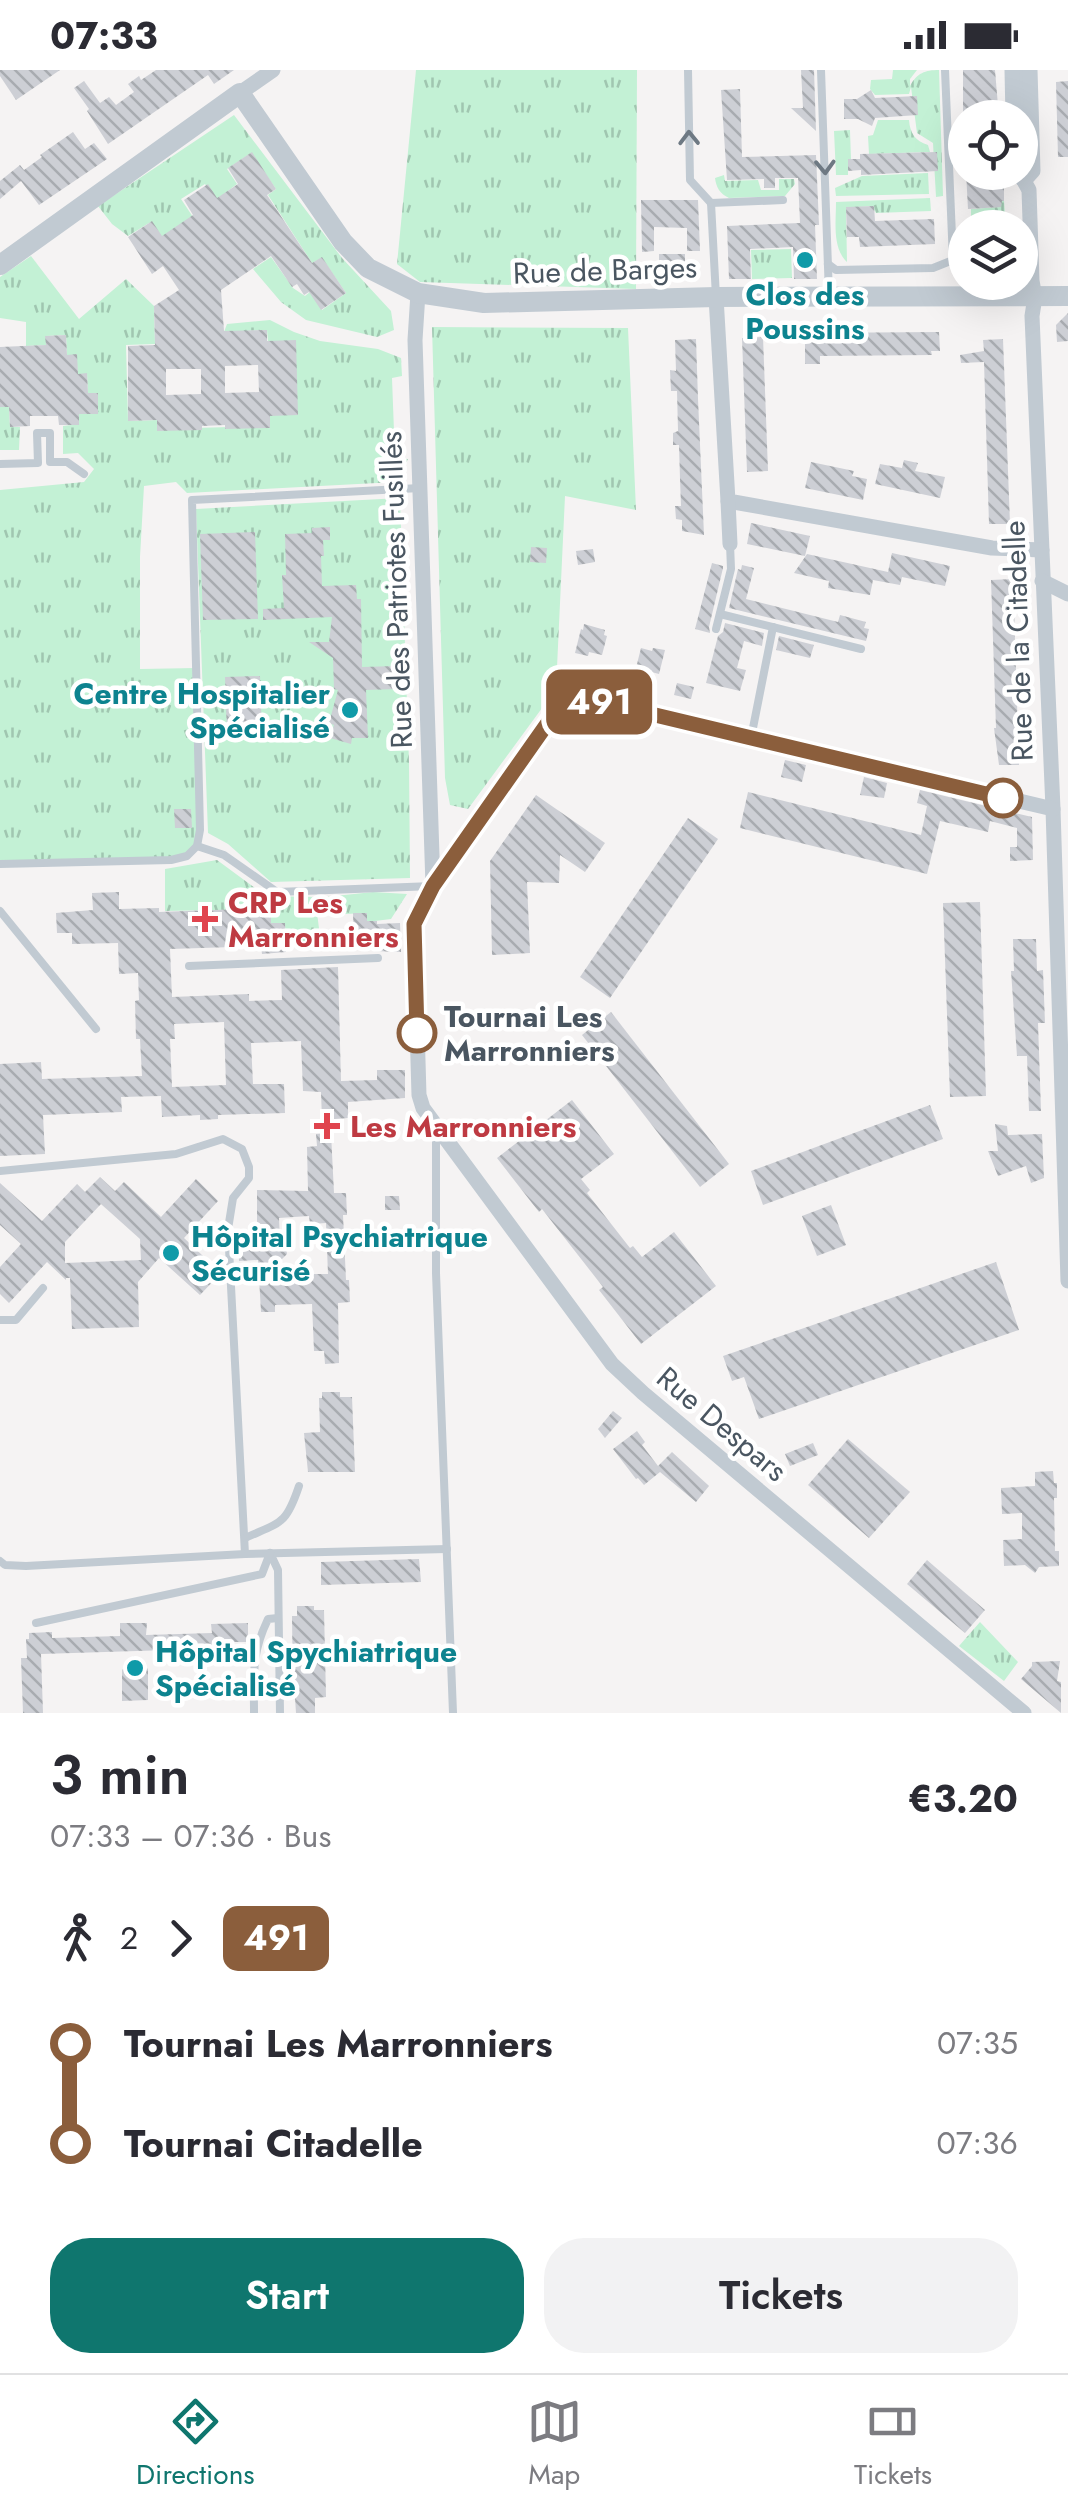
<!DOCTYPE html>
<meta charset="utf-8">
<style>
body{margin:0;font-family:Jost,sans-serif;background:#f2f2f3;color:#2b2b33;height:100vh;display:flex;flex-direction:column;font-size:38px;white-space:nowrap}
*{box-sizing:border-box;margin:0}
p{font-size:32px;color:#7c7c81}
.icon{flex:none;width:55px;height:55px;fill:none;stroke:currentColor;stroke-width:2;stroke-linecap:round;stroke-linejoin:round}
.map{position:relative;height:1643px;overflow:hidden}
.side{display:flex;flex-direction:column;background:#fff;flex:1}
.side>*{flex:none}
.badge{padding:0 20px;border-radius:15px;font-size:35px;line-height:65px}
.fabs{position:absolute;left:948px;top:30px;display:grid;gap:20px}
.fabs a{display:grid;place-items:center;width:90px;height:90px;border-radius:50%;background:#fff;box-shadow:0 10px 40px #0002;font-size:50px}
.map>.badge{position:absolute;translate:-50% -50%;box-shadow:0 0 0 5px #fff}
.legs{display:flex;align-items:center;gap:15px;height:110px;padding:0 50px;font-size:32px}
.legs p{margin-inline-start:auto}
.headline{display:flex;align-items:center;justify-content:space-between;height:170px;padding:0 50px}
h1{font-size:55px;font-weight:600;line-height:75px}
.button{display:flex;gap:20px;margin-top:auto;padding:20px 50px}
.button a{flex:1;height:115px;border-radius:40px;background:#0f766e;color:#fff;font-size:40px;font-weight:600;line-height:115px;text-align:center}
.button a+a{background:#f2f2f3;color:#2b2b33}
ul{padding:0 50px;list-style:none}
li{display:flex;align-items:center;gap:35px;height:100px;font-size:38px}
li i{display:grid;place-items:center;width:15px;height:100%;margin:0 12px;background:currentColor}
li i::after{content:'';width:25px;height:25px;margin:-12px;border:8px solid;border-radius:50%;background:#fff}
li p{margin-inline-start:auto}
li:first-child i{background:linear-gradient(#0000 50%,currentColor 0)}
li:last-child i{background:linear-gradient(currentColor 50%,#0000 0)}
.status{display:flex;justify-content:space-between;align-items:center;height:70px;padding:0 50px;background:#fff;direction:ltr}
.status svg{height:28px;fill:currentColor}
.tabs{display:flex;justify-content:space-around;align-items:center;height:140px;border-top:2px solid #e1e1e2;background:#fff;font-size:28px;color:#7c7c81}
.tabs a{display:grid;justify-items:center;gap:5px}
.tabs .selected{color:#0f766e}
.map>svg:first-child{display:block}
.grass{fill:url(#grass-tufts)}
.building{fill:url(#building-back-hatch);fill-rule:evenodd}
.lines{fill:none;stroke-linecap:round;stroke-linejoin:round}
.service{stroke:#c1cad2;stroke-width:8}
.minor{stroke:#c1cad2;stroke-width:15}
.tertiary{stroke:#c1cad2;stroke-width:20}
.oneway{stroke:#6e7983}
.line-1-casing{stroke:#fff;stroke-width:22}
.line-1{stroke:#8b5e3c;stroke-width:15}
.culture-dot{fill:#0f9aa8;stroke:#fff;stroke-width:4}
.stop-1-dot{fill:#fff;stroke:#8b5e3c;stroke-width:5}
.health-dot{fill:#e0444e;stroke:#fff;stroke-width:4}
.labels{text-anchor:middle;dominant-baseline:central;stroke-width:9;stroke-linejoin:round;paint-order:stroke}
.street-label{font-size:30px;fill:#4a5661;stroke:#fff}
.culture-label{font-size:30px;font-weight:bold;fill:#0d838f;stroke:#fff;text-anchor:start}
.health-label{font-size:30px;font-weight:bold;fill:#be3a42;stroke:#fff;text-anchor:start}
.stop-label{font-size:30px;font-weight:bold;fill:#4a5661;stroke:#fff;text-anchor:start}
</style>
<div class="status"><b>07:33</b><svg viewBox="0 0 49 12"><path d="M0 12V9h3v3zM5 12V6h3v6zM10 12V3h3v9zM15 12V0h3v12zM26 1h20v11H26zM47 4h2v5h-2z"/></svg></div>
<div class="map">
<svg width="1068" height="1643" viewBox="0 0 1068 1643">
<defs>
<pattern id="grass-tufts" width="24" height="20" patternUnits="userSpaceOnUse" patternTransform="scale(2.5)"><rect width="24" height="20" fill="#c3f1d5"/><path d="M3 7l-1-3M5 7V3M7 7l1-3M15 17l-1-3M17 17v-4M19 17l1-3" fill="none" stroke="#a0c6b0"/></pattern>
<pattern id="building-back-hatch" width="6" height="6" patternUnits="userSpaceOnUse" patternTransform="scale(2.5)"><rect width="6" height="6" fill="#cdcfd5"/><path d="M-1 5l2 2M0 0l6 6M5-1l2 2" fill="none" stroke="#a8abb0"/></pattern>
</defs>
<rect width="100%" height="100%" fill="#f5f3f3"/>
<g class="grass">
<polygon points="416,0 637,0 636,219 420,212 397,194"/>
<path d="M893 0H917L910 9V16C917 3 925 0 939 0L943 126 936 127 933 73 917 63 911 17 909 24 875 25 870 19 871 10 892 9Z"/>
<polygon points="234,45 342,188 391,241 394,260 377,267 306,250 281,232 253,199 271,187 293,218 305,226 310,222 322,240 346,223 322,188 312,193 268,125 276,119 251,83 227,99 237,114 224,124 223,141 205,114 181,129 193,147 160,169 149,153 128,166 112,154 98,136"/>
<path d="M878 50H909C910 63 915 71 928 75L930 82 869 84 868 66 873 65Z"/>
<polygon points="850,60 851,90 848,91 848,105 836,105 834,61"/>
<polygon points="928,103 929,124 836,126 835,118 862,106"/>
<path d="M724 105 725 111 758 110 761 120H779V109H794L795 114 785 126 729 128C720 124 716 117 715 108Z"/>
<path d="M930 128 931 141 876 143 872 136 846 138 847 192C832 178 836 152 836 132Z"/>
<polygon points="1001,131 1004,131 1006,157 971,158 971,139 1000,137"/>
<polygon points="791,179 792,208 752,209 751,180"/>
<polygon points="31,186 79,249 126,209 154,236 155,274 126,275 128,351 158,350 159,359 267,356 268,343 296,317 296,271 268,272 267,260 224,262 227,254 270,250 294,262 320,271 378,279 401,288 402,306 392,308 395,388 408,389 396,412 187,423 176,412 144,416 140,487 140,599 196,598 197,776 187,786 0,794 0,420 84,412 94,399 78,383 63,384 63,356 79,354 79,344 98,343 98,323 88,323 87,304 78,304 76,285 67,285 66,265 46,266 46,275 26,276 26,252 0,248 0,207"/>
<polygon points="432,257 628,258 636,440 565,426 556,619 468,739 450,735 445,708"/>
<polygon points="0,337 9,337 10,357 20,357 19,380 0,380"/>
<polygon points="400,428 409,692 410,808 271,812 228,774 208,763 196,439"/>
<polygon points="217,790 266,826 315,827 321,874 286,875 285,854 269,853 269,839 165,841 165,799"/>
<polygon points="373,822 407,824 391,849 367,852 366,843 325,845 325,827"/>
<polygon points="980,1552 1018,1592 1004,1611 959,1576"/>
</g>
<g class="building">
<polygon points="0,0 60,0 16,30 0,6"/>
<polygon points="156,0 234,0 214,14 208,5 108,74 87,41 89,39 74,18 84,11 100,33 109,27 116,35 134,22 128,14 139,6 141,10"/>
<polygon points="801,0 814,0 816,61 791,38 803,38"/>
<polygon points="963,0 995,0 999,48 963,48"/>
<polygon points="1068,11 1068,87 1058,87 1056,12"/>
<polygon points="740,19 742,87 816,85 819,155 815,155 817,209 794,209 793,177 750,179 751,209 729,209 727,156 800,153 798,108 775,108 775,118 764,118 764,109 727,110 721,20"/>
<polygon points="871,20 875,28 917,26 918,45 875,48 872,56 858,49 844,49 844,29 857,29"/>
<polygon points="73,62 85,79 94,73 107,89 39,135 21,111 0,129 0,111 20,95 24,100 42,87 40,85"/>
<path d="M252 82 276 119 267 125 312 193 322 187 346 223 321 240 309 222 304 225 297 214 292 217 271 186 221 220 224 261 267 260V271L296 270 298 345 270 346V358L225 359V355L202 356V360L157 361V350L128 351V276L155 275 154 236 179 220 163 196 152 204 128 167 152 151 162 166 193 145 184 130 208 114 217 128 238 114 228 98ZM258 295 259 322 225 323V296ZM166 299H201V324L166 325Z"/>
<polygon points="937,82 938,101 861,105 861,100 848,101 848,89 860,89 860,84"/>
<polygon points="966,102 999,102 999,112 1004,111 1004,131 1002,131 1001,137 968,139"/>
<polygon points="641,130 698,130 700,181 687,181 687,158 654,157 654,181 642,182"/>
<polygon points="874,136 875,151 934,149 935,174 860,177 859,167 847,167 846,137"/>
<rect x="659" y="184" width="26" height="26"/>
<polygon points="1068,243 1068,271 1057,272 1056,255"/>
<polygon points="939,262 940,281 931,281 932,285 820,286 820,294 805,294 805,263"/>
<polygon points="66,265 67,285 77,284 78,304 87,303 88,323 98,323 98,344 79,344 79,355 59,355 58,346 30,346 30,356 10,357 9,337 0,337 0,277 46,275 45,266"/>
<polygon points="763,267 768,401 747,402 742,268"/>
<polygon points="696,269 698,329 704,465 682,461 682,450 676,449 675,436 681,436 680,409 679,375 673,375 673,363 678,361 677,321 671,321 670,300 676,301 675,270"/>
<polygon points="1003,269 1010,454 989,454 984,292 961,293 960,285 984,281 983,270"/>
<polygon points="904,390 918,393 915,401 945,407 940,428 875,414 880,394 902,398"/>
<polygon points="811,392 854,401 852,406 867,409 863,430 805,418"/>
<polygon points="751,453 810,466 805,486 747,474"/>
<polygon points="330,457 330,470 323,470 324,486 321,486 322,516 356,515 357,529 361,529 362,597 396,596 398,619 366,620 368,668 352,668 351,674 330,668 334,655 329,653 338,620 334,619 333,588 309,572 329,572 332,547 263,550 263,539 284,538 282,505 286,505 285,464 312,463 312,458"/>
<polygon points="255,462 258,549 203,550 200,464"/>
<polygon points="531,477 547,478 546,493 530,492"/>
<polygon points="593,479 595,492 578,495 576,481"/>
<polygon points="892,483 950,496 945,516 902,507 900,515 873,510 870,525 828,518 829,511 794,503 807,484 888,502"/>
<polygon points="712,493 723,496 723,498 709,557 710,563 695,559"/>
<polygon points="742,495 754,498 746,529 838,552 840,545 866,552 864,558 869,559 866,571 729,538 738,499 741,500"/>
<polygon points="1013,509 1019,695 999,695 994,658 996,658 991,510"/>
<polygon points="725,553 764,563 762,576 744,571 737,598 746,600 740,621 706,613 718,566 723,562"/>
<polygon points="584,554 605,560 604,565 607,566 602,585 589,582 588,586 575,583 581,559 583,560"/>
<polygon points="779,566 814,575 810,588 776,580"/>
<polygon points="641,578 652,581 653,578 665,580 659,604 636,598"/>
<polygon points="260,606 262,664 227,665 225,607"/>
<polygon points="677,613 694,617 691,629 674,625"/>
<polygon points="785,690 806,695 802,712 781,707"/>
<polygon points="864,707 887,713 884,728 860,725"/>
<polygon points="920,720 1032,747 1033,790 1010,791 1010,777 1017,777 1017,758 990,751 988,762 940,751 927,804 740,758 748,722 921,765 927,736 917,733"/>
<polygon points="536,725 605,773 585,802 560,785 559,813 527,812 530,883 492,885 490,791"/>
<polygon points="174,739 191,739 192,758 175,758"/>
<polygon points="688,748 718,769 610,928 580,907"/>
<path d="M119 822V839L159 838V842L271 838V853H285L286 882 262 884 261 876 170 879 172 927 249 924V931L282 930 281 900 338 897 341 1011 377 1010V1000H405V1028L348 1032V1048L322 1050 321 1022 303 1021 301 971 251 973 253 1014H284L285 1043 218 1045V1049L200 1050V1045L162 1047 161 1026 121 1027 122 1042 43 1045 45 1084 0 1086V994L41 992 42 1009 142 1006 140 969H136L135 931 139 930 138 903 119 904 118 873 72 874V863H57L56 843 93 840 92 823ZM224 952 226 1015 172 1017 170 969H175L174 954Z"/>
<polygon points="980,832 986,1026 950,1027 943,833"/>
<polygon points="353,843 367,843 367,851 377,851 377,854 400,853 401,882 373,881 373,878 365,878 365,873 354,873"/>
<polygon points="1013,869 1036,869 1037,901 1043,900 1045,953 1038,953 1041,1041 1029,1041 1027,986 1017,986 1011,901 1014,901"/>
<polygon points="611,942 729,1094 700,1117 582,965"/>
<polygon points="572,1030 614,1084 581,1109 590,1120 587,1123 612,1155 630,1178 633,1176 642,1187 674,1162 716,1216 641,1274 599,1220 603,1217 542,1139 539,1142 497,1088"/>
<polygon points="930,1035 943,1069 763,1135 751,1101"/>
<polygon points="995,1054 1007,1056 1008,1065 1042,1064 1044,1108 1031,1113 1026,1096 998,1106 988,1081 998,1081"/>
<path d="M331 1063 334 1123H346L347 1145H343L346 1210H349L350 1232 338 1233 339 1293 325 1294 324 1281H314L312 1234 275 1235V1242H261L258 1190 239 1191 238 1172 257 1171V1120L308 1121 307 1077 317 1076 316 1064ZM309 1146 310 1154 326 1153 328 1204H311L312 1211 281 1212 280 1191 287 1184 286 1176 280 1170 279 1148Z"/>
<path d="M100 1107 115 1121 124 1112 161 1147 196 1109 218 1131 184 1168 221 1203 200 1225 159 1188 138 1212 139 1257 72 1259 70 1208H66V1210L47 1192 9 1233 0 1224V1197L21 1174 0 1155V1113L42 1151 77 1114 85 1122ZM101 1134 140 1169 141 1190 65 1193V1172Z"/>
<polygon points="385,1126 399,1126 400,1140 385,1140"/>
<polygon points="831,1135 846,1175 817,1186 802,1146"/>
<polygon points="996,1192 1019,1260 759,1349 744,1307 732,1311 723,1286"/>
<polygon points="322,1322 340,1322 340,1327 352,1327 355,1402 308,1402 304,1363 320,1362 319,1328 322,1328"/>
<polygon points="613,1341 622,1348 605,1368 598,1359"/>
<polygon points="637,1361 645,1372 642,1375 658,1396 672,1382 709,1416 696,1432 660,1402 644,1415 638,1408 636,1409 613,1379"/>
<polygon points="848,1369 910,1422 869,1468 808,1415"/>
<polygon points="813,1373 818,1385 790,1396 785,1384"/>
<polygon points="1053,1401 1054,1413 1057,1413 1057,1428 1054,1428 1055,1481 1059,1481 1059,1496 1039,1497 1035,1503 1025,1495 1004,1496 1003,1470 1022,1469 1022,1443 1002,1444 1001,1418 1035,1416 1035,1402"/>
<polygon points="419,1489 421,1512 321,1515 321,1492"/>
<polygon points="927,1490 985,1540 965,1563 907,1514"/>
<polygon points="297,1536 314,1536 314,1540 324,1540 326,1627 315,1628 315,1643 296,1643 295,1628 293,1628 292,1546 297,1546"/>
<polygon points="120,1553 147,1553 146,1565 212,1563 211,1554 248,1553 248,1572 233,1572 233,1578 41,1584 43,1643 23,1643 21,1588 27,1588 26,1569 29,1569 29,1563 52,1562 52,1568 120,1566"/>
<polygon points="134,1586 148,1599 148,1630 122,1631 122,1600"/>
<polygon points="1060,1591 1057,1611 1061,1612 1061,1643 1021,1609 1032,1596 1032,1592"/>
</g>
<g class="lines">
<g class="service">
<polyline points="688,0 690,110 711,133 716,227"/>
<polyline points="821,0 829,225"/>
<polyline points="945,0 953,190 965,194"/>
<polyline points="1021,0 1024,105"/>
<polyline points="711,133 783,130"/>
<polyline points="828,194 836,200 933,198 953,190"/>
<polyline points="0,394 38,393 37,363 50,363 50,392 67,392 84,404"/>
<polyline points="720,544 861,579"/>
<polyline points="716,559 731,499 730,474"/>
<polyline points="751,668 773,557"/>
<polyline points="197,776 200,760 192,430 420,418"/>
<polyline points="0,794 171,790 187,786 197,776 224,785 277,822 433,816"/>
<polyline points="0,841 96,959"/>
<polyline points="189,896 378,888"/>
<polyline points="436,1058 436,1203 453,1643"/>
<polyline points="0,1101 176,1084 223,1069 242,1079 249,1097 249,1108 233,1128 228,1159 245,1484"/>
<polyline points="0,1250 16,1250 43,1218"/>
<path d="M245 1468C281 1452 286 1455 299 1416"/>
<polyline points="270,1483 278,1500 280,1643"/>
<polyline points="0,1491 5,1495 26,1496 245,1484 447,1479"/>
<polyline points="36,1553 262,1504 270,1483"/>
<path d="M254 1643C254 1605 251 1584 268 1549L278 1548"/>
</g>
<g class="minor">
<polyline points="1012,0 1013,48"/>
<polyline points="240,23 273,0"/>
<polyline points="1016,102 1024,111 1029,120 1032,211 1035,227 1032,246 1053,739 1068,1211"/>
<polyline points="1024,111 1033,101 1030,0"/>
<polyline points="418,223 415,270 433,816"/>
<polyline points="716,227 728,431 992,478 1042,480"/>
<polyline points="728,431 730,474"/>
<polyline points="1042,511 1068,524"/>
<polyline points="1024,1643 643,1323 612,1294 423,1038 419,1025 414,853 433,816 566,627 583,628 1053,739"/>
</g>
<polyline class="tertiary" points="0,195 240,23 343,172 368,198 418,223 484,233 716,227 1068,226"/>
</g>
<defs><path id="oneway-chevron" d="M-2-3.5L2.5 0L-2 3.5" fill="none" stroke-width="1.6" stroke-linecap="round" stroke-linejoin="round" transform="scale(2.5)"/></defs>
<g class="oneway">
<use href="#oneway-chevron" transform="translate(689 68) rotate(-91)"/>
<use href="#oneway-chevron" transform="translate(825 97) rotate(88)"/>
</g>
<g class="lines">
<g class="line-1-casing">
<polyline id="line-1" points="417,963 414,854 433,816 566,627 584,628 1003,728"/>
</g>
<use href="#line-1" class="line-1"/>
</g>
<g class="culture-dot">
<circle cx="805" cy="190" r="10"/>
<circle cx="350" cy="640" r="10"/>
<circle cx="171" cy="1183" r="10"/>
<circle cx="135" cy="1598" r="10"/>
</g>
<g class="stop-1-dot">
<circle cx="1003" cy="728" r="18"/>
<circle cx="417" cy="963" r="18"/>
</g>
<g class="health-dot">
<path d="M200 834h10v10h10v10h-10v10h-10v-10h-10v-10h10z"/>
<path d="M322 1041h10v10h10v10h-10v10h-10v-10h-10v-10h10z"/>
</g>
<g class="labels">
<g class="street-label">
<text transform="translate(605 200) rotate(-2)">Rue de Barges</text>
<text transform="translate(396 520) rotate(-92)">Rue des Patriotes Fusillés</text>
<text transform="translate(1018 571) rotate(-92)">Rue de la Citadelle</text>
<text transform="translate(722 1354) rotate(40)">Rue Despars</text>
</g>
<g class="culture-label">
<text x="805" y="224" text-anchor="middle">Clos des<tspan x="805" dy="34">Poussins</tspan></text>
<text x="330" y="623" text-anchor="end">Centre Hospitalier<tspan x="330" dy="34">Spécialisé</tspan></text>
<text x="191" y="1166">Hôpital Psychiatrique<tspan x="191" dy="34">Sécurisé</tspan></text>
<text x="155" y="1581">Hôpital Spychiatrique<tspan x="155" dy="34">Spécialisé</tspan></text>
</g>
<g class="health-label">
<text x="228" y="832">CRP Les<tspan x="228" dy="34">Marronniers</tspan></text>
<text x="350" y="1056">Les Marronniers</text>
</g>
<g class="stop-label">
<text x="444" y="946">Tournai Les<tspan x="444" dy="34">Marronniers</tspan></text>
</g>
</g>
</svg>
<div class="fabs">
<a><svg class="icon" aria-label="locate" viewBox="0 0 24 24"><circle cx="12" cy="12" r="6"/><path d="M12 2v4M12 18v4M2 12h4M18 12h4"/></svg></a>
<a><svg class="icon" aria-label="layers" viewBox="0 0 24 24"><path d="M12 4l9 5-9 5-9-5zM3 14l9 5 9-5"/></svg></a>
</div>
<b class="badge" style="left:599px;top:632px;background:#8b5e3c;color:#fff">491</b>
</div>
<section class="side">
<div class="headline"><div><h1>3 min</h1><p>07:33 – 07:36 · Bus</p></div><b>€3.20</b></div>
<div class="legs"><svg class="icon" aria-label="walk" viewBox="0 0 24 24"><circle cx="13" cy="4" r="2"/><path d="M13 8l-2 6 4 7M11 14l-3 7M7 12l3-4h3l4 4"/></svg>2<svg class="icon" aria-label="forward" viewBox="0 0 24 24"><path d="M9 5l7 7-7 7"/></svg><b class="badge" style="background:#8b5e3c;color:#fff">491</b></div>
<ul>
<li><i style="color:#8b5e3c"></i><b>Tournai Les Marronniers</b><p>07:35</p></li>
<li><i style="color:#8b5e3c"></i><b>Tournai Citadelle</b><p>07:36</p></li>
</ul>
<div class="button"><a>Start</a><a>Tickets</a></div>
</section>
<nav class="tabs">
<a class="selected"><svg class="icon" aria-label="directions" viewBox="0 0 24 24"><path d="M12 3l9 9-9 9-9-9zM9 14v-3h6M13 9l2 2-2 2"/></svg>Directions</a>
<a><svg class="icon" aria-label="map" viewBox="0 0 24 24"><path d="M3 6l6-2 6 2 6-2v14l-6 2-6-2-6 2zM9 4v14M15 6v14"/></svg>Map</a>
<a><svg class="icon" aria-label="tickets" viewBox="0 0 24 24"><path d="M3 7h18v10H3zM15 7v10"/></svg>Tickets</a>
</nav>
